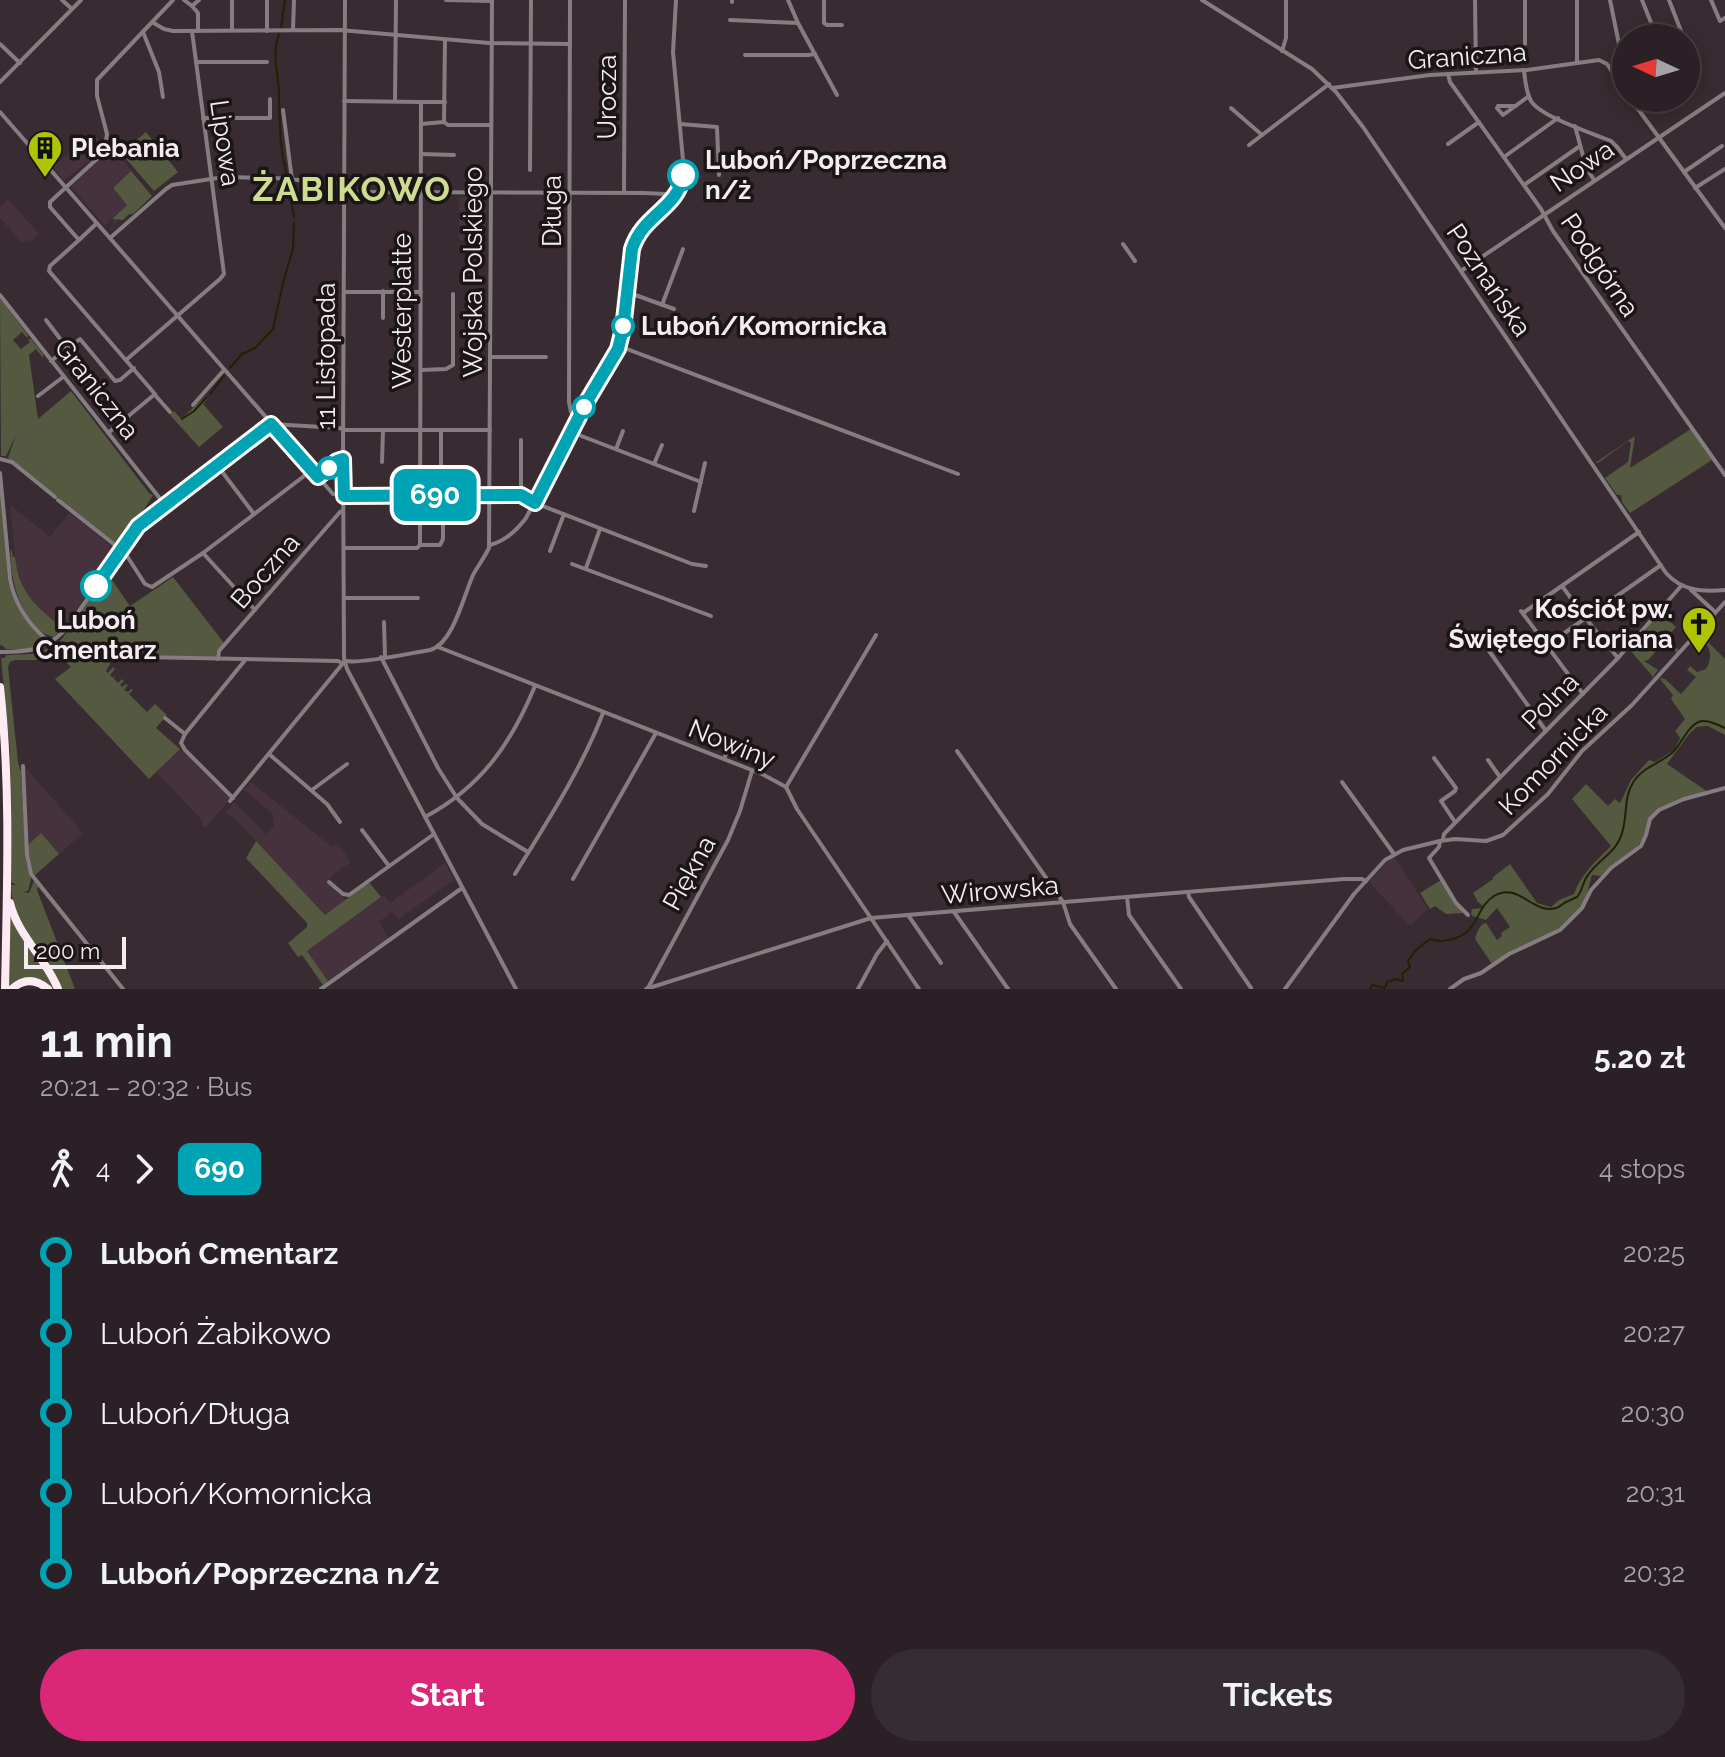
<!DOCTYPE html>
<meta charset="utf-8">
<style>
body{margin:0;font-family:Raleway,sans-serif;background:#362d32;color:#f1f3f6;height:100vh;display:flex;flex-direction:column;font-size:30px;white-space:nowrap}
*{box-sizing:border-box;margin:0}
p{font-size:26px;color:#a5a3a7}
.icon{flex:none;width:44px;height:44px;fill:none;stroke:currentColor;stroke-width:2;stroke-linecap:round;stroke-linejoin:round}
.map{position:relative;height:989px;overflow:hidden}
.panel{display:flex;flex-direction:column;background:#2a2025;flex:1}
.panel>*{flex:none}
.badge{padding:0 16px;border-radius:12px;font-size:28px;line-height:52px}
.needle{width:52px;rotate:274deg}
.tools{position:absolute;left:1612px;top:24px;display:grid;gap:16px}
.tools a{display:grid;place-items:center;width:88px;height:88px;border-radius:50%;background:#2a2025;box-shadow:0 4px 20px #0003,0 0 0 2px #463e42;font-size:40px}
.scale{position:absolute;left:24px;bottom:20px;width:102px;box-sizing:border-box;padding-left:8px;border:4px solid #f5ecf0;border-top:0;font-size:22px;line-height:28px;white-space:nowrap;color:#f5ecf0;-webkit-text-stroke:6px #1c1518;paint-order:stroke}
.map>.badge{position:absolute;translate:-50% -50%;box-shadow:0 0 0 4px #fff}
.legs{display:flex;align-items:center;gap:12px;height:88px;padding:0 40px;font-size:26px}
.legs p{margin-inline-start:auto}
.summary{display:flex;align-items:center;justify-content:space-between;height:136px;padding:0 40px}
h1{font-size:44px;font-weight:700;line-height:60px}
.action{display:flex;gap:16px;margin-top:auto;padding:16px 40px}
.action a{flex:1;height:92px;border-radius:48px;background:#db2777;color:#fff;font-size:32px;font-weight:700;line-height:92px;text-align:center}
.action a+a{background:#362d32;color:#f1f3f6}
ul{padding:0 40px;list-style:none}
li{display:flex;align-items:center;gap:28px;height:80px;font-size:30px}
li i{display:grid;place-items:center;width:12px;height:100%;margin:0 10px;background:currentColor}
li i::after{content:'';width:20px;height:20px;margin:-10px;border:6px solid;border-radius:50%;background:#2a2025}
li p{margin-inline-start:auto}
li:first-child i{background:linear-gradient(#0000 50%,currentColor 0)}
li:last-child i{background:linear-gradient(currentColor 50%,#0000 0)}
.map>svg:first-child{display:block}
.built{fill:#46323c}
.green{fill:#54593f}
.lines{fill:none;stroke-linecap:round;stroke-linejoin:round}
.stream{stroke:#1e2304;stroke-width:2}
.minor{stroke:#857d81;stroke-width:4}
.highway{stroke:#fdebf3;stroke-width:8}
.line-1-casing{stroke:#fff;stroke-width:18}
.line-1{stroke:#00a3b4;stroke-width:12}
.stop-1-dot{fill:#fff;stroke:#00a3b4;stroke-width:4}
.labels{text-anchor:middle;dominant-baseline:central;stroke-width:7;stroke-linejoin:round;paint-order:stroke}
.street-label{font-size:26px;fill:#f5ecf0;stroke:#1c1518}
.poi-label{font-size:26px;font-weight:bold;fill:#f5ecf0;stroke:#1c1518;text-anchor:start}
.stop-label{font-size:26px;font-weight:bold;fill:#f5ecf0;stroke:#1c1518;text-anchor:start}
.district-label{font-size:34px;font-weight:bold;letter-spacing:2px;fill:#cddc8f;stroke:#1c1518}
</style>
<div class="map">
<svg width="1725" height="989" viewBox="0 0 1725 989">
<rect width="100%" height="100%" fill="#382b31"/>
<g class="built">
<polygon points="92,133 104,145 100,153 64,180 53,167"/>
<polygon points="109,145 132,171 112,188 127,205 111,219 113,220 119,220 115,224 111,220 107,224 110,228 115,225 116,226 111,230 106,224 104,225 71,186 103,156"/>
<polygon points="459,197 486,197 485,240 459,240"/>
<polygon points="8,199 39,234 30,242 27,239 22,243 0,218 0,207"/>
<polygon points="10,505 50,537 70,512 117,551 104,570 102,568 97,575 99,577 84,599 82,599 83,601 68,621 59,625 41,610 24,591 16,565"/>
<polygon points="180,749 230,799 205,828 202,824 202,820 156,772"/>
<polygon points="25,767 83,833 59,854 41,834 28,846"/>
<polygon points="251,782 332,847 338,844 351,862 336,872 327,882 346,900 325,915 236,820 226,812 234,802 266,834 274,825 272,813 244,790"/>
<polygon points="1394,857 1428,909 1410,926 1369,882 1387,862"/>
<polygon points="445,863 454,880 398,919 392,912 379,922 389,938 328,981 307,951 384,895 390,903"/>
</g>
<g class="green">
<polygon points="146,132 178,172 154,191 121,153"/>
<polygon points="131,171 152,196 133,214 129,214 123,220 112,219 127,205 113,188"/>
<polygon points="0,298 28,335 27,338 22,332 13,340 21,349 30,342 28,339 31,339 43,354 43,358 36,349 29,355 38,419 71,391 149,493 153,495 141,514 143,519 135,526 121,547 118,546 8,458 16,435 6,456 1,456"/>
<polygon points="205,397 207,399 203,404 223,427 199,447 170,415 174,411 181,419"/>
<polygon points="1691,429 1712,460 1630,513 1622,502 1621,495 1617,495 1605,478 1628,462 1631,443 1628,441 1598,463 1595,463 1635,436 1630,468"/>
<path d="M0 491 8 579C14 604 25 620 43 638V644L28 649H6L3 646 0 645Z"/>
<path d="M11 548 13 557H15C19 591 33 604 59 625L68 621 54 637C22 631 8 575 11 548Z"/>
<path d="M110 577 130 606 173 577 224 643 216 653 217 657 86 654C77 652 64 651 59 643L93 594 100 590Z"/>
<polygon points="1660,613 1676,627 1666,639 1679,650 1677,653 1665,642 1648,660 1644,661 1658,670 1654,675 1654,678 1629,649"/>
<path d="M1699 633 1725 659V735L1708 726 1697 727 1690 733 1667 764 1708 792 1685 798 1650 817 1644 837 1638 846 1601 876 1592 875 1584 904 1557 930 1492 964 1475 939C1477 933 1479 924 1486 923L1497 940 1502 936 1501 933 1510 927 1497 908 1486 920 1473 916 1471 914 1472 909 1485 908 1478 902 1473 893 1493 879V877L1510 864 1537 903 1551 907 1559 900 1574 894C1581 874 1597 860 1611 846L1572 799 1586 784 1608 806 1615 799 1620 803 1631 780 1649 760 1655 762 1674 750 1680 738 1675 731 1685 719 1671 699 1673 695 1660 679 1662 678 1665 679 1681 694 1696 677 1687 670 1690 666 1697 672 1706 669C1711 661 1712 651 1706 644L1700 642 1698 635Z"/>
<path d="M51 647 63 654 62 656 44 660H15L10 662 8 667 18 762 21 772 26 862 31 879 28 891 23 892 29 893 34 881 121 989 38 887 37 890 75 989H61C57 981 54 973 50 965 34 937 12 922 11 885H16L11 882 10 752 1 658H4L7 655 31 654Z"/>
<polygon points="70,657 100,660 102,662 103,660 108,660 110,664 106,671 108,673 113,667 115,669 110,675 113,678 116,675 114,679 118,683 122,679 124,681 120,685 122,687 126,684 128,685 124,690 128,692 131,689 133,690 129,694 147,712 155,704 167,715 156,728 180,749 149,779 55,679 71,667 64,660"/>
<polygon points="27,816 28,845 41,833 59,854 34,876 29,864 26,817"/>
<polygon points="256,841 325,915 369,882 381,897 307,951 328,981 323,985 302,955 298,957 288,943 307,927 307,923 246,858"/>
<polygon points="1441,880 1465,913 1446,914 1435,906 1430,909 1420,893"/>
<polygon points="9,909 56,989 51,989 42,981 7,989"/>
</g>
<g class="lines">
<g class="stream">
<polyline points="281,28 285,0"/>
<path d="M279 34C271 56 279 73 279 96 280 127 279 145 287 176"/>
<polyline points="288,182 294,217"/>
<polyline points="230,368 242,354 255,348 273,329 283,283 293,248 294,222"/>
<polyline points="210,394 224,376"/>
<polyline points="182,419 194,411 206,398"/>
<path d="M1370 989 1372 985 1385 988 1387 982 1395 979 1403 981 1402 974 1410 967 1408 961 1416 950 1430 939C1439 942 1444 941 1453 939 1480 931 1475 908 1494 896 1518 881 1533 915 1556 908 1558 908 1564 903 1566 902 1568 901 1575 898 1577 897 1582 892 1583 881 1588 875 1598 860 1617 852 1622 833 1628 815 1623 797 1634 781 1643 767 1661 763 1673 752 1682 743 1689 723 1702 721 1709 720 1718 725 1725 728"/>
</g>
<g class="minor">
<polyline points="62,0 72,9"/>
<polyline points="184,0 192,6 199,0"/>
<polyline points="232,0 232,30"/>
<polyline points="345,0 343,454 344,658 347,669 516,989"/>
<polyline points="446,0 492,1"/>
<polyline points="570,0 569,402 571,412 578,418"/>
<polyline points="788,0 798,23 837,95"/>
<polyline points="824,0 824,23 827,25 842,25"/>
<path d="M1202 0 1312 69 1336 92 1363 127 1666 573C1682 591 1702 592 1725 590"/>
<polyline points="1475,0 1476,72"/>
<polyline points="1525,0 1525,44"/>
<polyline points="1610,0 1621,54"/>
<polyline points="1642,0 1654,30"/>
<polyline points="1669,0 1683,36"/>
<polyline points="1711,0 1720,21 1725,18"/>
<polyline points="732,2 732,0"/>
<polyline points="192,6 198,13 198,31"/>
<polyline points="730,20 798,23"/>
<polyline points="152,22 164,29 173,31 340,30 489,43 570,44"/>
<polyline points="293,30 294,0"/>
<polyline points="267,31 267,0"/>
<polyline points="143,32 159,72 163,97"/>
<polyline points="0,44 20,63"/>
<polyline points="1282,51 1286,38 1286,0"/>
<polyline points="745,55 808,55 815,54"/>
<polyline points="196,62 267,62"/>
<polyline points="1577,63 1577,0"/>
<path d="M1524 70C1525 80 1526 92 1531 101 1541 117 1592 133 1611 141L1617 147 1626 159"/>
<polyline points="1448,74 1450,82 1541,209 1553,231 1725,475"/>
<polyline points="0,82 81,0"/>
<polyline points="1332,88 1430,75 1527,70 1599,60 1607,64 1626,92"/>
<polyline points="1630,98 1725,228"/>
<polyline points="344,101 421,102"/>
<polyline points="395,101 396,0"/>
<polyline points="1516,106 1498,106 1497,108 1503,115 1529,96"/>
<polyline points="1231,108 1262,135"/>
<polyline points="283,110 292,180"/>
<polyline points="0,112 333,494 346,496 521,495 535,503 692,564 706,566"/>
<polyline points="203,118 270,118 270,99"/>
<polyline points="444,122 445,40"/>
<polyline points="421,124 444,122 448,125 491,125"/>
<polyline points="680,124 717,127 719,175"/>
<polyline points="1575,126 1586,167 1594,180"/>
<polyline points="1448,144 1479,122"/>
<polyline points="1249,145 1329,84"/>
<polyline points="421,154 454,155"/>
<polyline points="1504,157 1558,118"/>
<polyline points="530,170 531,0"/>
<polyline points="1684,172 1722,146"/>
<polyline points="1524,185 1580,146"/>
<polyline points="1695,188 1725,169"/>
<polyline points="344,192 644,193 666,194 673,198"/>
<polyline points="624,193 625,0"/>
<polyline points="97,223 79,240 50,207 50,202 99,157 105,147 107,134 97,96 97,80 173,0"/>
<polyline points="110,238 166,189 172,185 224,177 275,178 343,184"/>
<polyline points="79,240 50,266 49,271 155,394 108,433"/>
<polyline points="1123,244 1135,261"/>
<polyline points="1461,271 1725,93"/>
<polyline points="344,292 421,292"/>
<polyline points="627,292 674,309"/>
<polyline points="0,295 165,505"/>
<polyline points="662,305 683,249"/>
<polyline points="383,318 383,291"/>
<polyline points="46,320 67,348"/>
<polyline points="619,346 958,474"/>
<polyline points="490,357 546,357"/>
<polyline points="126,360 220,279 224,274 192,31"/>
<polyline points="51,361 80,339 115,381 120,380 134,368"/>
<polyline points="421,370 446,369 453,365 453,294"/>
<polyline points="155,395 170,412"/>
<polyline points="38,396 63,377"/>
<polyline points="193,405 224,370"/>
<polyline points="271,424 339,428 346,430 490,430"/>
<polyline points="441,430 441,495"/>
<polyline points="571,432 701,482"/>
<polyline points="616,449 623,431"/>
<polyline points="0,459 12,462 55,497"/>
<polyline points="382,462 383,430"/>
<polyline points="654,464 662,445"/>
<polyline points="217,465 254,514"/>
<path d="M0 473 10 579C17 616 49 654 89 656L338 661 342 663"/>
<polyline points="521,495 521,440"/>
<polyline points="58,500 125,553 145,584 152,587 203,553 312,470"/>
<polyline points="694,511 705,463"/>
<polyline points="420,545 421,102 445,102"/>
<path d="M490 545C505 541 517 530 526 518L590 396 618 349 623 329 632 249 636 239 648 222 673 198 681 185 683 160 673 52 676 0"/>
<polyline points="344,548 417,548 420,545 440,545 443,539 443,495"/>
<polyline points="550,551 564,514"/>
<polyline points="203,553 255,610"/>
<polyline points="572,564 711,616"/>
<polyline points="586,568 600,529"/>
<polyline points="1562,586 1587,620 1618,658"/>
<polyline points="1691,590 1714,611"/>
<polyline points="344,598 418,598"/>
<polyline points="1521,611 1583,694"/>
<polyline points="1523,613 1639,532"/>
<polyline points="384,622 385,657"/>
<polyline points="1482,641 1546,731"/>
<polyline points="1546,646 1661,565"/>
<polyline points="438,647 762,774 786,787 797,809 919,989"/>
<path d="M0 652C31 652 49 650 70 624L138 526 270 425"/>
<polyline points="381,657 438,768 457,798 482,824 528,852"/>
<polyline points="218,659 219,651 340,512 343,511"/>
<path d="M346 661C362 664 411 653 430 650 453 644 464 595 473 575 478 566 484 558 489 548L492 0"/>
<polyline points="165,718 185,734"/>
<polyline points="957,751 1063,902 1070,924 1116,989"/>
<polyline points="269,754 327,804 340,822"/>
<polyline points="1434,758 1456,788 1455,791 1441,801 1455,822"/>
<polyline points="724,759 729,746 735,741"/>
<polyline points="1488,760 1500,777"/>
<polyline points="23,766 27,855 31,874 123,989"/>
<polyline points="1342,782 1394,854"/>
<polyline points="786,787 876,635"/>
<polyline points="312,790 347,764"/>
<polyline points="233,798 185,750 181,743 185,734 246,659"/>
<polyline points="230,801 344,662"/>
<path d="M425 817C481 787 511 744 535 686"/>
<polyline points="362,830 389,866"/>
<polyline points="1443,839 1444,834 1450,828 1618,658 1682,585"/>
<polyline points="1440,841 1439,847 1429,858 1456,903 1468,915"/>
<path d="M515 874C547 822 581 770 603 713"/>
<polyline points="573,879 656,733"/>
<polyline points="329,882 343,894 349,895 434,834"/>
<polyline points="1188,892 1189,897 1251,988"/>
<polyline points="1127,897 1129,915 1181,989"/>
<polyline points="954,912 1008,989"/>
<polyline points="908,915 941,963"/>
<polyline points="648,988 728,840 740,811 752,771"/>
<polyline points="321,989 462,888"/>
<polyline points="646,989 871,918 1344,879 1362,879 1366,881"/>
<polyline points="858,989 877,954 887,941"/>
<polyline points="1285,989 1354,894 1385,860 1403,850 1440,841 1455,839 1486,841 1503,835 1548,794 1582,751 1632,705 1725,602"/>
<polyline points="1450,989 1464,979 1481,973 1509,954 1560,930 1582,908 1591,890 1611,868 1641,846 1646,835 1650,819 1659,810 1684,799 1725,788"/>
</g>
<g class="highway">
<path d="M0 687C11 787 7 888 5 989"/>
<path d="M10 903C18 936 46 958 58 989"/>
<path d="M12 989C24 978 36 979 48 989"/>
</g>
</g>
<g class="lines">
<g class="line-1-casing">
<path id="line-1" d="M96 586 138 526 271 424 318 477 337 461 343 459 344 496 511 495H521L535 503 587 401 618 349 623 329 632 249C643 214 678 209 683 175"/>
</g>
<use href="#line-1" class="line-1"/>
</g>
<defs>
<g id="building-pin" transform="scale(1.8)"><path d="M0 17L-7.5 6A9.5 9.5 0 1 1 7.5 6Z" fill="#afc504" stroke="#1c1518"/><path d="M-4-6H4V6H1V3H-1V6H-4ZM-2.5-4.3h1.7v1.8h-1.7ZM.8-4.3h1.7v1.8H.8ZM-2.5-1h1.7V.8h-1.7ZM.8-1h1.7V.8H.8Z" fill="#111"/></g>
<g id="church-pin" transform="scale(1.8)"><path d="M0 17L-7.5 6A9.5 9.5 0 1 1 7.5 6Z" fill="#afc504" stroke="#1c1518"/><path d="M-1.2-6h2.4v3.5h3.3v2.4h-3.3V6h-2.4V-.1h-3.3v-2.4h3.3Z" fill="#111"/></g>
</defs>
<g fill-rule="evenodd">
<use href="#building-pin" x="45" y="148"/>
<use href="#church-pin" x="1699" y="624"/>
</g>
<g class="stop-1-dot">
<circle cx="683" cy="175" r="14"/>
<circle cx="623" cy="326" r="10"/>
<circle cx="584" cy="407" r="10"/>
<circle cx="329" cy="468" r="10"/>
<circle cx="96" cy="586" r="14"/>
</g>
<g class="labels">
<g class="street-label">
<text transform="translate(1467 56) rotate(-4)">Graniczna</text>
<text transform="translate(607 97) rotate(-90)">Urocza</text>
<text transform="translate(225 143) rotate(82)">Lipowa</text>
<text transform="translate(1582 166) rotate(-34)">Nowa</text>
<text transform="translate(552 211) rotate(-90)">Długa</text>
<text transform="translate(1600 265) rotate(56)">Podgórna</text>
<text transform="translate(473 272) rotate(-90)">Wojska Polskiego</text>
<text transform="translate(1489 280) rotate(56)">Poznańska</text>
<text transform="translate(402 311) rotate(-90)">Westerplatte</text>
<text transform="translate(326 356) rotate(-90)">11 Listopada</text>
<text transform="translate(97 389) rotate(52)">Graniczna</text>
<text transform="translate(265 571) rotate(-49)">Boczna</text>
<text transform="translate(1550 701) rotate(-45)">Polna</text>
<text transform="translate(732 744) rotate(22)">Nowiny</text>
<text transform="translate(1553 759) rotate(-46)">Komornicka</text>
<text transform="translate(689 873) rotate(-61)">Piękna</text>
<text transform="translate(1000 890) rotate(-5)">Wirowska</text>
</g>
<g class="poi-label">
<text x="71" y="148">Plebania</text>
<text x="1673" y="609" text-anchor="end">Kościół pw.<tspan x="1673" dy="30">Świętego Floriana</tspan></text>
</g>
<g class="stop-label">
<text x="705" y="160">Luboń/Poprzeczna<tspan x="705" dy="30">n/ż</tspan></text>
<text x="641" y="326">Luboń/Komornicka</text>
<text x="96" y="620" text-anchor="middle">Luboń<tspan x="96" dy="30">Cmentarz</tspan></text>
</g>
<g class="district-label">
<text x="352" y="189">ŻABIKOWO</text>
</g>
</g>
</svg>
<div class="tools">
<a><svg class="needle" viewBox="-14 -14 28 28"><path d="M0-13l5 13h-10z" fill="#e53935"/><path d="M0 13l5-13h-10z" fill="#a5a3a7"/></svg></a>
</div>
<div class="scale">200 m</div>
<b class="badge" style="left:435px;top:495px;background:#00a3b4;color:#fff">690</b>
</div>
<section class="panel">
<div class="summary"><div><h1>11 min</h1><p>20:21 – 20:32 · Bus</p></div><b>5.20 zł</b></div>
<div class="legs"><svg class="icon" aria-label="walk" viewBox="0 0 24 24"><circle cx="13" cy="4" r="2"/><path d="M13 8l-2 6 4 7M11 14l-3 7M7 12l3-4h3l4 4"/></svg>4<svg class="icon" aria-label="forward" viewBox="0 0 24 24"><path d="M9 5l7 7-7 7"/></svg><b class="badge" style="background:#00a3b4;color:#fff">690</b><p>4 stops</p></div>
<ul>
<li><i style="color:#00a3b4"></i><b>Luboń Cmentarz</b><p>20:25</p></li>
<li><i style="color:#00a3b4"></i><span>Luboń Żabikowo</span><p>20:27</p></li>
<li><i style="color:#00a3b4"></i><span>Luboń/Długa</span><p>20:30</p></li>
<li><i style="color:#00a3b4"></i><span>Luboń/Komornicka</span><p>20:31</p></li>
<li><i style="color:#00a3b4"></i><b>Luboń/Poprzeczna n/ż</b><p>20:32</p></li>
</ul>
<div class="action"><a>Start</a><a>Tickets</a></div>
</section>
